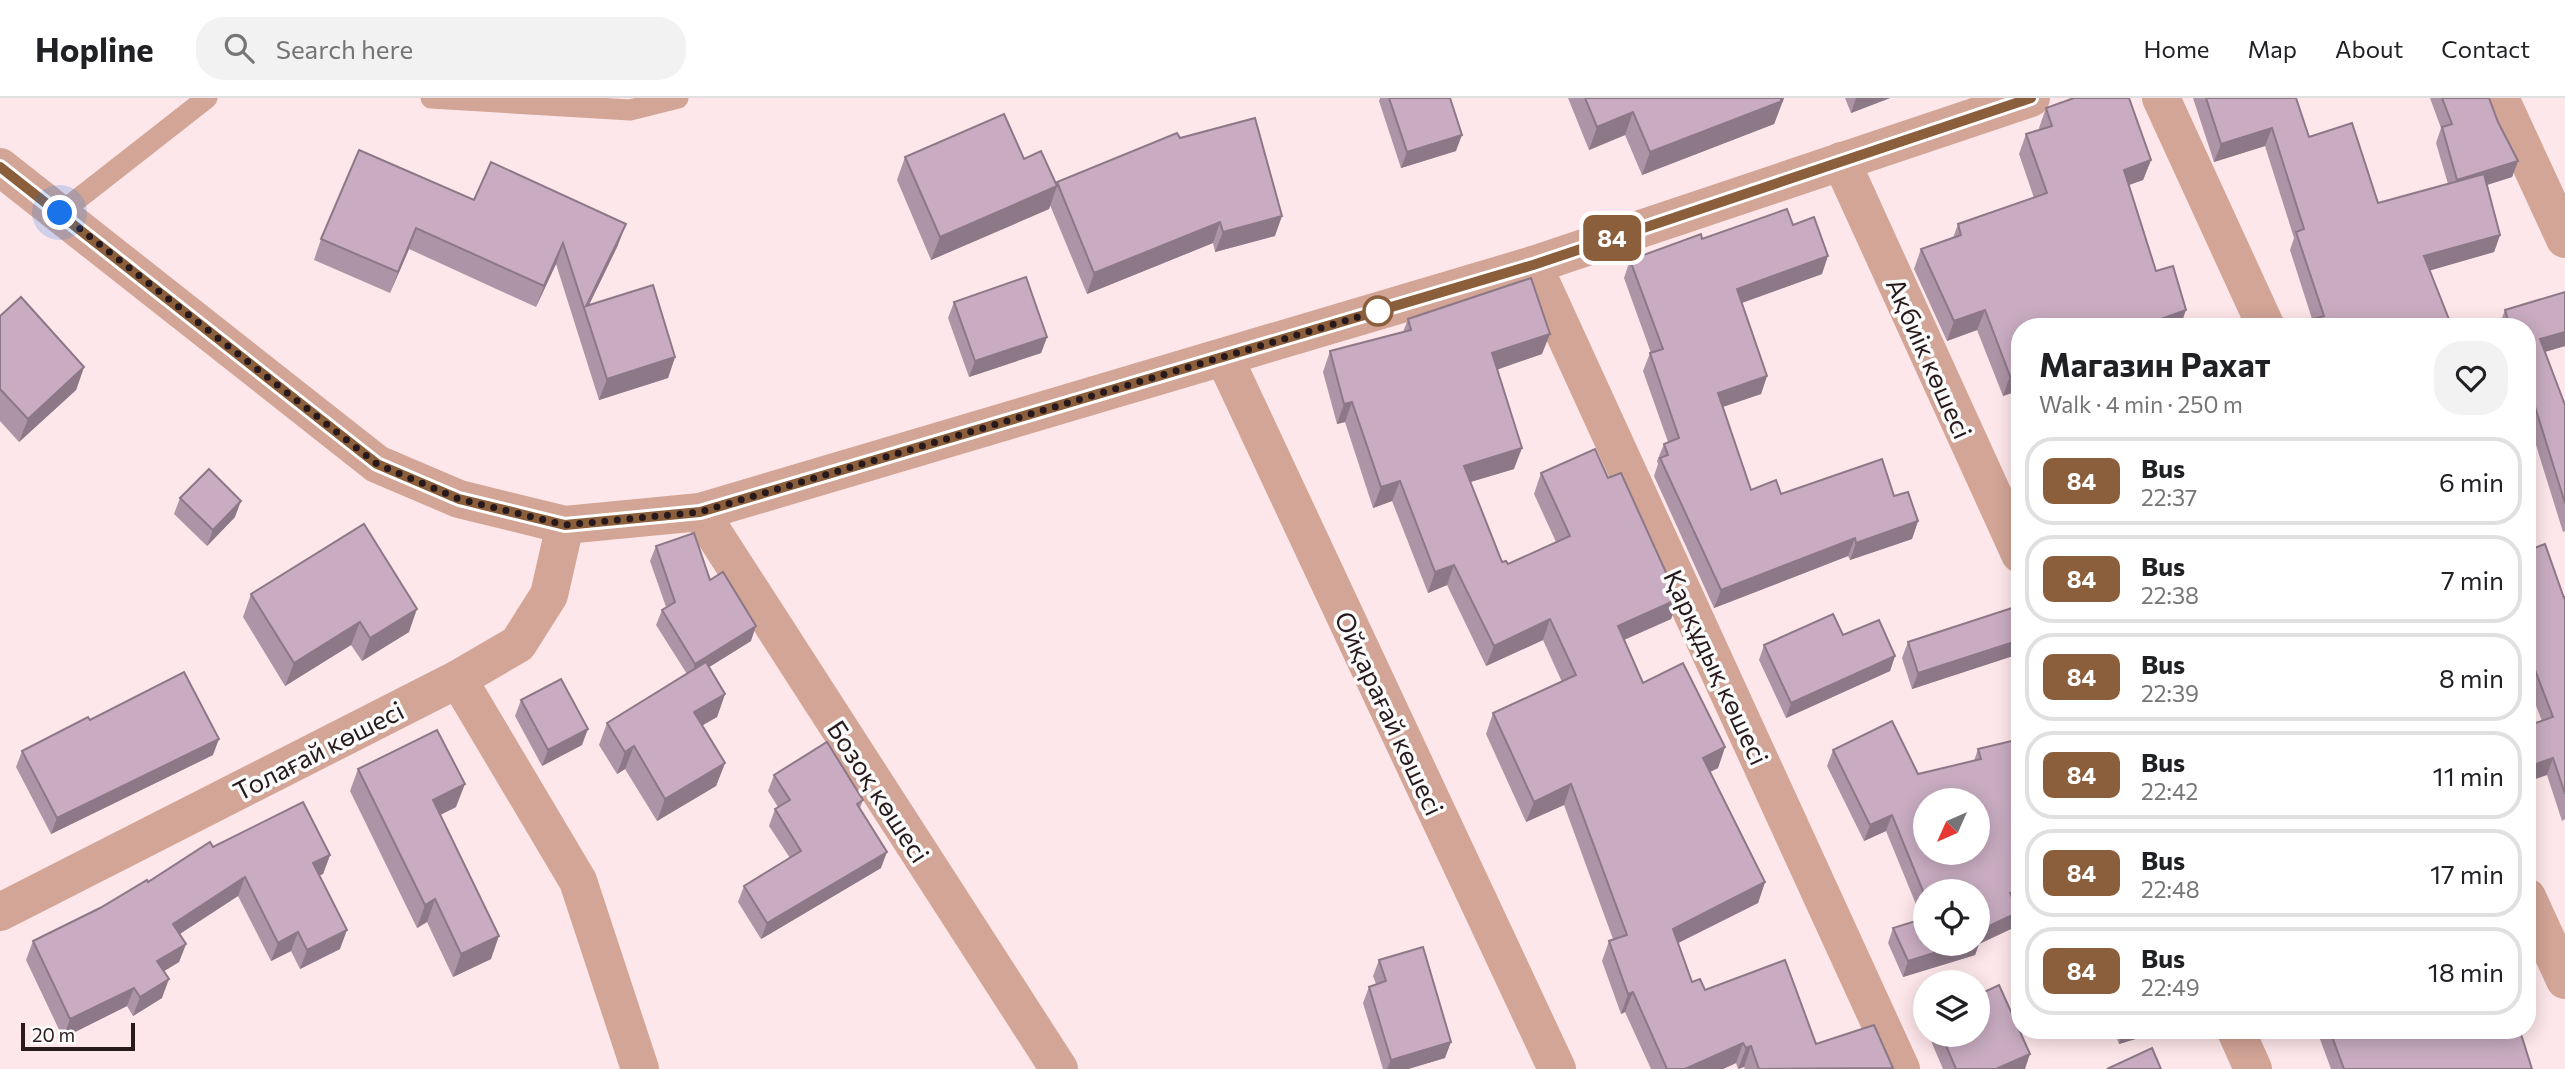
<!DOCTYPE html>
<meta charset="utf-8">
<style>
body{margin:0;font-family:Commissioner,sans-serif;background:#f2f2f2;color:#202124;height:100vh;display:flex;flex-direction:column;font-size:26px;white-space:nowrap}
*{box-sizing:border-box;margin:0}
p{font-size:23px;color:#757577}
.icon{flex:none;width:38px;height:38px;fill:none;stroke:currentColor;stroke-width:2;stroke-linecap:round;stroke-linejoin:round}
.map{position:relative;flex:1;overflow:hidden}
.side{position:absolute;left:2011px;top:220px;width:525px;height:721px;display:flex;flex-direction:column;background:#fff;border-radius:28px;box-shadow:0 4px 18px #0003}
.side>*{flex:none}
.badge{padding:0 14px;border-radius:10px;font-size:24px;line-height:46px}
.needle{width:46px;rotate:225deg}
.tools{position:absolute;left:1913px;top:690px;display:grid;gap:14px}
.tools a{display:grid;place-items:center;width:77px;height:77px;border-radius:50%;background:#fff;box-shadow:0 4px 18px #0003;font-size:35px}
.scale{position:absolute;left:21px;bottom:18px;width:114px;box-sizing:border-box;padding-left:7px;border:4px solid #27191c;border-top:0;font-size:19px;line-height:24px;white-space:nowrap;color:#27191c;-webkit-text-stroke:5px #fbfbfb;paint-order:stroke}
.you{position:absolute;width:35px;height:35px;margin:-18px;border:5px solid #fff;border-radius:50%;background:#1a73e8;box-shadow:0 0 0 10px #1a73e833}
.map>.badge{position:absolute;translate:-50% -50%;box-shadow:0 0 0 4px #fff}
.round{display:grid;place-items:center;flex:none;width:74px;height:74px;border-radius:28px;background:#f2f2f2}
.headline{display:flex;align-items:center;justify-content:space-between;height:119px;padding:0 28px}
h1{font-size:33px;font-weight:700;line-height:52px}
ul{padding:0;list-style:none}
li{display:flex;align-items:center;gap:21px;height:88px;margin:0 14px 10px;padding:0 14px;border:4px solid #e0e0e0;border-radius:28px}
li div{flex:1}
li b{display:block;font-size:26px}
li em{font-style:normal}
li .badge{min-width:77px;font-weight:700;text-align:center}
header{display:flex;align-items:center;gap:42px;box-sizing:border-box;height:98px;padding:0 35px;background:#fff;border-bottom:2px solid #e0e0e0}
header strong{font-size:33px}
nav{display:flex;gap:38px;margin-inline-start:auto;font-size:24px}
.search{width:490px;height:63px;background:#f2f2f2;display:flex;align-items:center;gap:18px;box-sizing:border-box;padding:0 24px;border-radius:28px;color:#757577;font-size:26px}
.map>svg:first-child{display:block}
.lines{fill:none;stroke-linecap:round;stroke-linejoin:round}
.service{stroke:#d2a596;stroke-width:21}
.minor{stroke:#d2a596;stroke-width:38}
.tertiary{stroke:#d2a596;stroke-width:38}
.wall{fill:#ad94a6;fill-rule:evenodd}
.shaded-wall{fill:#8d7887}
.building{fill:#c9acc1;stroke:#8d7887;stroke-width:2;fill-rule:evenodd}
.line-casing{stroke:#fff;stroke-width:16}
.line{stroke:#8b5e3c;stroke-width:10}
.walk{stroke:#27191c;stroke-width:7;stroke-dasharray:0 12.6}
.stop-dot{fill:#fff;stroke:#8b5e3c;stroke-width:3.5}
.labels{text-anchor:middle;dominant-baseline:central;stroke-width:7;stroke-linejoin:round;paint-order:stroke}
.street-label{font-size:26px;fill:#27191c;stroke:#fbfbfb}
</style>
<header>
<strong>Hopline</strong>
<div class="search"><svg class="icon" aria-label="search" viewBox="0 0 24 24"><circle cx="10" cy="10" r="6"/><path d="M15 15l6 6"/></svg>Search here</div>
<nav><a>Home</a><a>Map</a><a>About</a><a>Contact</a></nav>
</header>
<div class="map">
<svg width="2565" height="971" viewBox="0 0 2565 971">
<rect width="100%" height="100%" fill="#fee7ea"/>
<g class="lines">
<g class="service">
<polyline points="431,0 630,12 678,0"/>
<polyline points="60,115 207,0"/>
</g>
<g class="minor">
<polyline points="2161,0 2266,229"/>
<polyline points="2500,0 2565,141"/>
<polyline points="1841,63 2020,456"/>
<polyline points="1533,167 1901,971"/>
<polyline points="1224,259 1557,971"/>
<polyline points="700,414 1059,971"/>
<polyline points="458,581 578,783 640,971"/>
<polyline points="2527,799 2565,882"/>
<polyline points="0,814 458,581 518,546 549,497 565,427"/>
<polyline points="2236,933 2253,971"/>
</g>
<polyline class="tertiary" points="0,69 377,366 459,401 565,427 700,414 1533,167 2031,0"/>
</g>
<g class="wall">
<polygon points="1380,0 1450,0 1456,53 1401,70 1379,3"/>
<polygon points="1568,0 1784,0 1774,26 1642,77 1625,37 1589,52"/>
<polygon points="1845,0 1890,0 1851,15"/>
<polygon points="2193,0 2296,0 2309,39 2378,105 2448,86 2436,45 2441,30 2430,0 2489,0 2498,24 2518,63 2512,79 2487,87 2500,137 2494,154 2430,172 2452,229 2304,229 2307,223 2312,221 2290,152 2294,140 2265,48 2214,64"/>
<polygon points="2046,10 2151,62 2143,82 2129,87 2020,229 2020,292 2003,298 1977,232 1947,243 1914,171 1921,151 1953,140 1958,126 2034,100 2019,56 2026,36 2040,32 2039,30"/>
<polygon points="1180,40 1275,138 1215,154 1213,145 1087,196 1050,107 1049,111 931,162 897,82 905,59 1024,61 1056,86 1057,84"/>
<polygon points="474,102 618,147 589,207 675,259 668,280 599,302 556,166 536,209 409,151 390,195 314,162 321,141"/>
<polygon points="1793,127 1822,176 1742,205 1767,278 1761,296 1722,309 1751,392 1781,396 1894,398 1918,423 1912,441 1850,462 1848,458 1714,510 1654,378 1658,366 1657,363 1664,346 1668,344 1643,273 1650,255 1651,255 1624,180 1630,162"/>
<polygon points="2565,194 2565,248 2545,254 2565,307 2565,433 2563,434 2527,318 2527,229 2499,229 2499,228 2505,212"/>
<polygon points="954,204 1047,239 1041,255 969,279 948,220"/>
<polygon points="0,218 84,269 76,292 19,344 0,323"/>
<polygon points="1408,221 1542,256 1497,271 1514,371 1470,384 1502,464 1508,466 1556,444 1534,396 1541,375 1608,380 1678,501 1671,521 1624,542 1643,585 1725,649 1718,670 1710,674 1765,784 1758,805 1678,845 1692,884 1705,892 1816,946 1893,970 1893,971 1745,971 1744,969 1738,971 1736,965 1723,971 1651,971 1625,914 1621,916 1602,863 1609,843 1613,841 1564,707 1526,724 1486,636 1493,615 1562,584 1543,542 1486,568 1447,487 1428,495 1392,403 1373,410 1345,324 1337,326 1323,274 1330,253 1403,234"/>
<polygon points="180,400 235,419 207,448 174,416"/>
<polygon points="656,448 710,482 751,543 709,569 725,596 717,619 702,627 725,665 716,688 657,723 625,671 617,676 599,647 607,625 687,576 656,527 662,512 666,509 650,463"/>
<polygon points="2527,453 2564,500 2565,499 2565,721 2562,723 2547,677 2542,623 2527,585"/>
<polygon points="251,496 409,534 362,563 351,547 285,588 243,519"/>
<polygon points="1843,537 1895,558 1890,573 1786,620 1759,562 1764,547"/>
<polygon points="1908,544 2019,556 1912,591 1902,560"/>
<polygon points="521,602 582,647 542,668 515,618"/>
<polygon points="90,622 213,657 51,736 16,669 22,653"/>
<path d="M1978 651 2015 806 2019 814 2013 830 1979 846 1975 857 1903 879 1888 845 1893 830 1922 821 1886 733 1864 743 1827 668 1833 652 1918 676 1974 663ZM1925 793 1978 845H1925Z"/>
<polygon points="358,671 456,709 440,717 491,861 453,879 427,824 417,830 350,693"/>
<polygon points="774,677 863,702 860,710 881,770 761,841 738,804 744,788 790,760 769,728 775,711 778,709 768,693"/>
<polygon points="330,757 323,776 319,777 340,851 300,871 291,853 271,863 238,798 180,836 186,846 179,864 164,873 162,900 133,918 127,908 63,940 26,862 33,843 100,810 148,784"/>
<polygon points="1379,862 1445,960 1408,971 1383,971 1363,905 1369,889 1376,886 1373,878"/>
<polygon points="2114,933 2162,933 2119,946"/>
<polygon points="2317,933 2520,933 2532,971 2331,971"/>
<polygon points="1928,936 1978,936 2025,971 1943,971"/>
</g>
<g class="shaded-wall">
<polygon points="1770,0 1784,0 1774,26 1642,77 1650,54"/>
<polygon points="1856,0 1890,0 1851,15"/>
<polygon points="1633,14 1625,37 1589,52 1597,29"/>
<polygon points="2272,30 2265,48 2214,64 2221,46"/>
<polygon points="1462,37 1456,53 1401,70 1407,54"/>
<polygon points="2151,62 2143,82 2117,91 2124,72"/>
<polygon points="2518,63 2512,79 2451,98 2457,82"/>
<polygon points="1057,88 1049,111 931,162 940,139"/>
<polygon points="1282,118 1275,138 1215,154 1223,134"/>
<polygon points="1220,124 1213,145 1087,196 1094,175"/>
<polygon points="626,126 618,147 585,215 585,213"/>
<polygon points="416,130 409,151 390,195 398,174"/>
<polygon points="2500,137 2494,154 2418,176 2424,158"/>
<polygon points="563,145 556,166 536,209 544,188"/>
<polygon points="1828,158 1822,176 1730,209 1737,191"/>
<polygon points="1985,212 1977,232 1947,243 1954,223"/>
<polygon points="2186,212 2180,229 2139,229"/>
<polygon points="2565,234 2565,248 2534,257 2540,241"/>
<polygon points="1550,236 1542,256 1485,276 1492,255"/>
<polygon points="1047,239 1041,255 969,279 975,263"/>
<polygon points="675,259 668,280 599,302 607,281"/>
<polygon points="84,269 76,292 19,344 28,321"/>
<polygon points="2020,275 2020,292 2003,298 2010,278"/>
<polygon points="1767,278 1761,296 1711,313 1718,295"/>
<polygon points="1352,304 1345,324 1337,326 1344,306"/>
<polygon points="1522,350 1514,371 1457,388 1464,368"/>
<polygon points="1400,383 1392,403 1373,410 1381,389"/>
<polygon points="241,403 235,419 207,448 213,432"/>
<polygon points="1918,423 1912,441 1850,462 1856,445"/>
<polygon points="1855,440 1848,458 1714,510 1721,492"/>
<polygon points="1454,467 1447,487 1428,495 1435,474"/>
<polygon points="1678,501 1671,521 1610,548 1618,528"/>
<polygon points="417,511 409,534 362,563 370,540"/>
<polygon points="1550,521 1543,542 1486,568 1494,548"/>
<polygon points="360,524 351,547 285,588 294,565"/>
<polygon points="756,528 751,543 690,581 695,566"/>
<polygon points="2020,542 2019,556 1912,591 1918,575"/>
<polygon points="1895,558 1890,573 1786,620 1791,605"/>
<polygon points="725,596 717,619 686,637 694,614"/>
<polygon points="588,631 582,647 542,668 548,652"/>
<polygon points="219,641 213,657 51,736 57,720"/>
<polygon points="634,648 625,671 617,676 625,654"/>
<polygon points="1725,649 1718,670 1695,681 1703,660"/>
<polygon points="2553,660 2547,677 2527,684 2527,669"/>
<polygon points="725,665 716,688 657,723 665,701"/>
<polygon points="465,686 456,709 424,725 433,702"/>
<polygon points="1571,686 1564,707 1526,724 1534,704"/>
<polygon points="1892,717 1886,733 1864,743 1870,727"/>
<polygon points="887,754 881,770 761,841 767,825"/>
<polygon points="330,757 323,776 306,784 313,765"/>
<polygon points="245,779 238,798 167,844 173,826"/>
<polygon points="1765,784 1758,805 1666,851 1673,831"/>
<polygon points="2020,791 2020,804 2005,811 2010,795"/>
<polygon points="435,801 427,824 417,830 425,807"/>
<polygon points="2019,814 2013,830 1979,846 1975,857 1903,879 1908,863 1966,845 1978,845 1978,833"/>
<polygon points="347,832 340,851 300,871 307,852"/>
<polygon points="298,834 291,853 271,863 278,845"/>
<polygon points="499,838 491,861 453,879 461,856"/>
<polygon points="186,846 179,864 151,881 157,863"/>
<polygon points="169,881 162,900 133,918 140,899"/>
<polygon points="134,890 127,908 63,940 70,921"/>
<polygon points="1633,894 1625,914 1621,916 1628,896"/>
<polygon points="2532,899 2527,912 2527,900"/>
<polygon points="2123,933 2162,933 2119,946"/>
<polygon points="1451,944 1445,960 1408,971 1387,971 1391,962"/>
<polygon points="1743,945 1736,965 1723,971 1685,971"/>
<polygon points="1751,948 1744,969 1738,971 1746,950"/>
<polygon points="2030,956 2025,971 1996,971"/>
</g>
<g class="building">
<polygon points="1389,0 1450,0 1462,37 1407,54"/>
<polygon points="1585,0 1780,0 1782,3 1650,54 1633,14 1597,29"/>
<polygon points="2074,0 2129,0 2151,62 2124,72 2156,173 2173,168 2186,212 2139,229 2020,229 2020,275 2010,278 1985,212 1954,223 1921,151 1961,137 1958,126 2047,95 2026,36 2052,28 2046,10"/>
<polygon points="2206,0 2296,0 2309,39 2352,25 2378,105 2484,76 2500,137 2424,158 2452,229 2309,229 2307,223 2324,218 2296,134 2304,131 2272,30 2221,46"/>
<polygon points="2442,0 2489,0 2498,24 2518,63 2457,82 2442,29 2452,26"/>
<polygon points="1004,16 1024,61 1041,53 1057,88 940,139 905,59"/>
<polygon points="1255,20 1282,118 1223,134 1220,124 1094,175 1057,84 1177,35 1180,40"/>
<polygon points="359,52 474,102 491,64 626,126 586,208 653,187 675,259 607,281 563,145 544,188 416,130 398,174 321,141"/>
<polygon points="1787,111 1793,127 1814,119 1828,158 1737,191 1767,278 1718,295 1751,392 1776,382 1781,396 1882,361 1894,398 1908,394 1918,423 1856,445 1855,440 1721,492 1660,360 1668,357 1664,346 1679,340 1650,255 1663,251 1630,162 1701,136 1702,141"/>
<polygon points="1026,179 1047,239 975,263 954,204"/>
<polygon points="1531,180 1550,236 1492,255 1522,350 1464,368 1502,464 1506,463 1508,466 1570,438 1541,375 1595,351 1608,380 1621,375 1678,501 1618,528 1643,585 1683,565 1725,649 1703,660 1765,784 1673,831 1692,884 1700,881 1705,892 1785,862 1816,946 1874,927 1893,970 1759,971 1751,948 1746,950 1743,945 1685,971 1667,971 1633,894 1628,896 1609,843 1627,837 1571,686 1534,704 1493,615 1576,577 1550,521 1494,548 1454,467 1435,474 1400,383 1381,389 1352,304 1344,306 1330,253 1411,232 1408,221"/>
<polygon points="2565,194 2565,234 2540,241 2565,307 2565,405 2527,283 2527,229 2510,229 2505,212"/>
<polygon points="21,199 84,269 28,321 0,291 0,218"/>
<polygon points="209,371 241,403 213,432 180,400"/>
<polygon points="364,426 417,511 370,540 360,524 294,565 251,496"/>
<polygon points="694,435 710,482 723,474 756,528 695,566 662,512 675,504 656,448"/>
<polygon points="2545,446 2564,500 2565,499 2565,696 2553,660 2527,669 2527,628 2553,619 2527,551 2527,453"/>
<polygon points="2015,509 2020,524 2020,542 1918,575 1908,544"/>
<polygon points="1833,516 1843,537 1879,522 1895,558 1791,605 1764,547"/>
<polygon points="706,564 725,596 694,614 725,665 665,701 634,648 625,654 607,625"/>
<polygon points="184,574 219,641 57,720 22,653 88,619 90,622"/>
<polygon points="561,581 588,631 548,652 521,602"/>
<path d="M1892 623 1918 676 1981 661 1978 651 2020 641V791L2010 795 2019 814 1978 833 1981 841 1978 842V793H1925V798L1892 717 1870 727 1833 652ZM1925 702H1978V754H1925Z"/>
<polygon points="437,632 465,686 433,702 499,838 461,856 435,801 425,807 358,671"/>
<polygon points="827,644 863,702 857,706 887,754 767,825 744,788 801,753 775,711 790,702 774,677"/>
<polygon points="303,704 330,757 313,765 347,832 307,852 298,834 278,845 245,779 173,826 186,846 157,863 169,881 140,899 134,890 70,921 33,843 100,810 147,782 148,784 210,744 213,749"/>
<polygon points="1925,820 1925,845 1966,845 1908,863 1893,830"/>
<polygon points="1423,849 1451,944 1391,962 1369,889 1386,883 1379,862"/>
<polygon points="2527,882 2532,899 2527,900"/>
<polygon points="1999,887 2030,956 1996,971 1956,971 1941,936 1978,936 1978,897"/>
<polygon points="2330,933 2520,933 2532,971 2344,971"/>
<polygon points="2152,950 2161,971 2107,971"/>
</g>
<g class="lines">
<g class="line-casing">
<polyline id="line" points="0,69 377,366 459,401 565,427 700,414 1533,167 2031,0"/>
</g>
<use href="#line" class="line"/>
<polyline class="walk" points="60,115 377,366 459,401 565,427 700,414 1378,213"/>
</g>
<circle class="stop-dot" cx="1378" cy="213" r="14"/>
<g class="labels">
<g class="street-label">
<text transform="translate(1930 260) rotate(66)">Ақбиік көшесі</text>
<text transform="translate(1717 569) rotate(65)">Қарқұдық көшесі</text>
<text transform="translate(1390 615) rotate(65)">Ойқарағай көшесі</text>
<text transform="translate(318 652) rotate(-27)">Толағай көшесі</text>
<text transform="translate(879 693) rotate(57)">Бозоқ көшесі</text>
</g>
</g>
</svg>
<div class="tools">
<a><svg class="needle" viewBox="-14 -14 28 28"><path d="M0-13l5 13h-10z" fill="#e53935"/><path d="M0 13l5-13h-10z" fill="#757577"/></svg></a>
<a><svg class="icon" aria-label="locate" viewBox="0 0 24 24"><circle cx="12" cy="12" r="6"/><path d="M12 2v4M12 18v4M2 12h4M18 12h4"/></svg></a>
<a><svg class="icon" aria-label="layers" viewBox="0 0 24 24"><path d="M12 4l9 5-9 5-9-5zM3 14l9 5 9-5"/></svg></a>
</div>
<div class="scale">20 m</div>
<div class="you" style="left:60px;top:115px"></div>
<b class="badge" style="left:1612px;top:140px;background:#8b5e3c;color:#fff">84</b>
<section class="side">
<div class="headline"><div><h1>Магазин Рахат</h1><p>Walk · 4 min · 250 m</p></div><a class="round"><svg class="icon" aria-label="heart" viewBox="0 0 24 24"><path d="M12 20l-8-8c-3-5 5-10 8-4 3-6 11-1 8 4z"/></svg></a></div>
<ul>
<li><span class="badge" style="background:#8b5e3c;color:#fff">84</span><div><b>Bus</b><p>22:37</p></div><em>6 min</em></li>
<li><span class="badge" style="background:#8b5e3c;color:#fff">84</span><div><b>Bus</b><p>22:38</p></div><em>7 min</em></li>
<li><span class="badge" style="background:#8b5e3c;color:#fff">84</span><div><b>Bus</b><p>22:39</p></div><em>8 min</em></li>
<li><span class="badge" style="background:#8b5e3c;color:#fff">84</span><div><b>Bus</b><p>22:42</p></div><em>11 min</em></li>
<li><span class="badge" style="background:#8b5e3c;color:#fff">84</span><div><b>Bus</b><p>22:48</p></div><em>17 min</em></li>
<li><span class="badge" style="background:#8b5e3c;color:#fff">84</span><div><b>Bus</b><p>22:49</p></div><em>18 min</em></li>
</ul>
</section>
</div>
